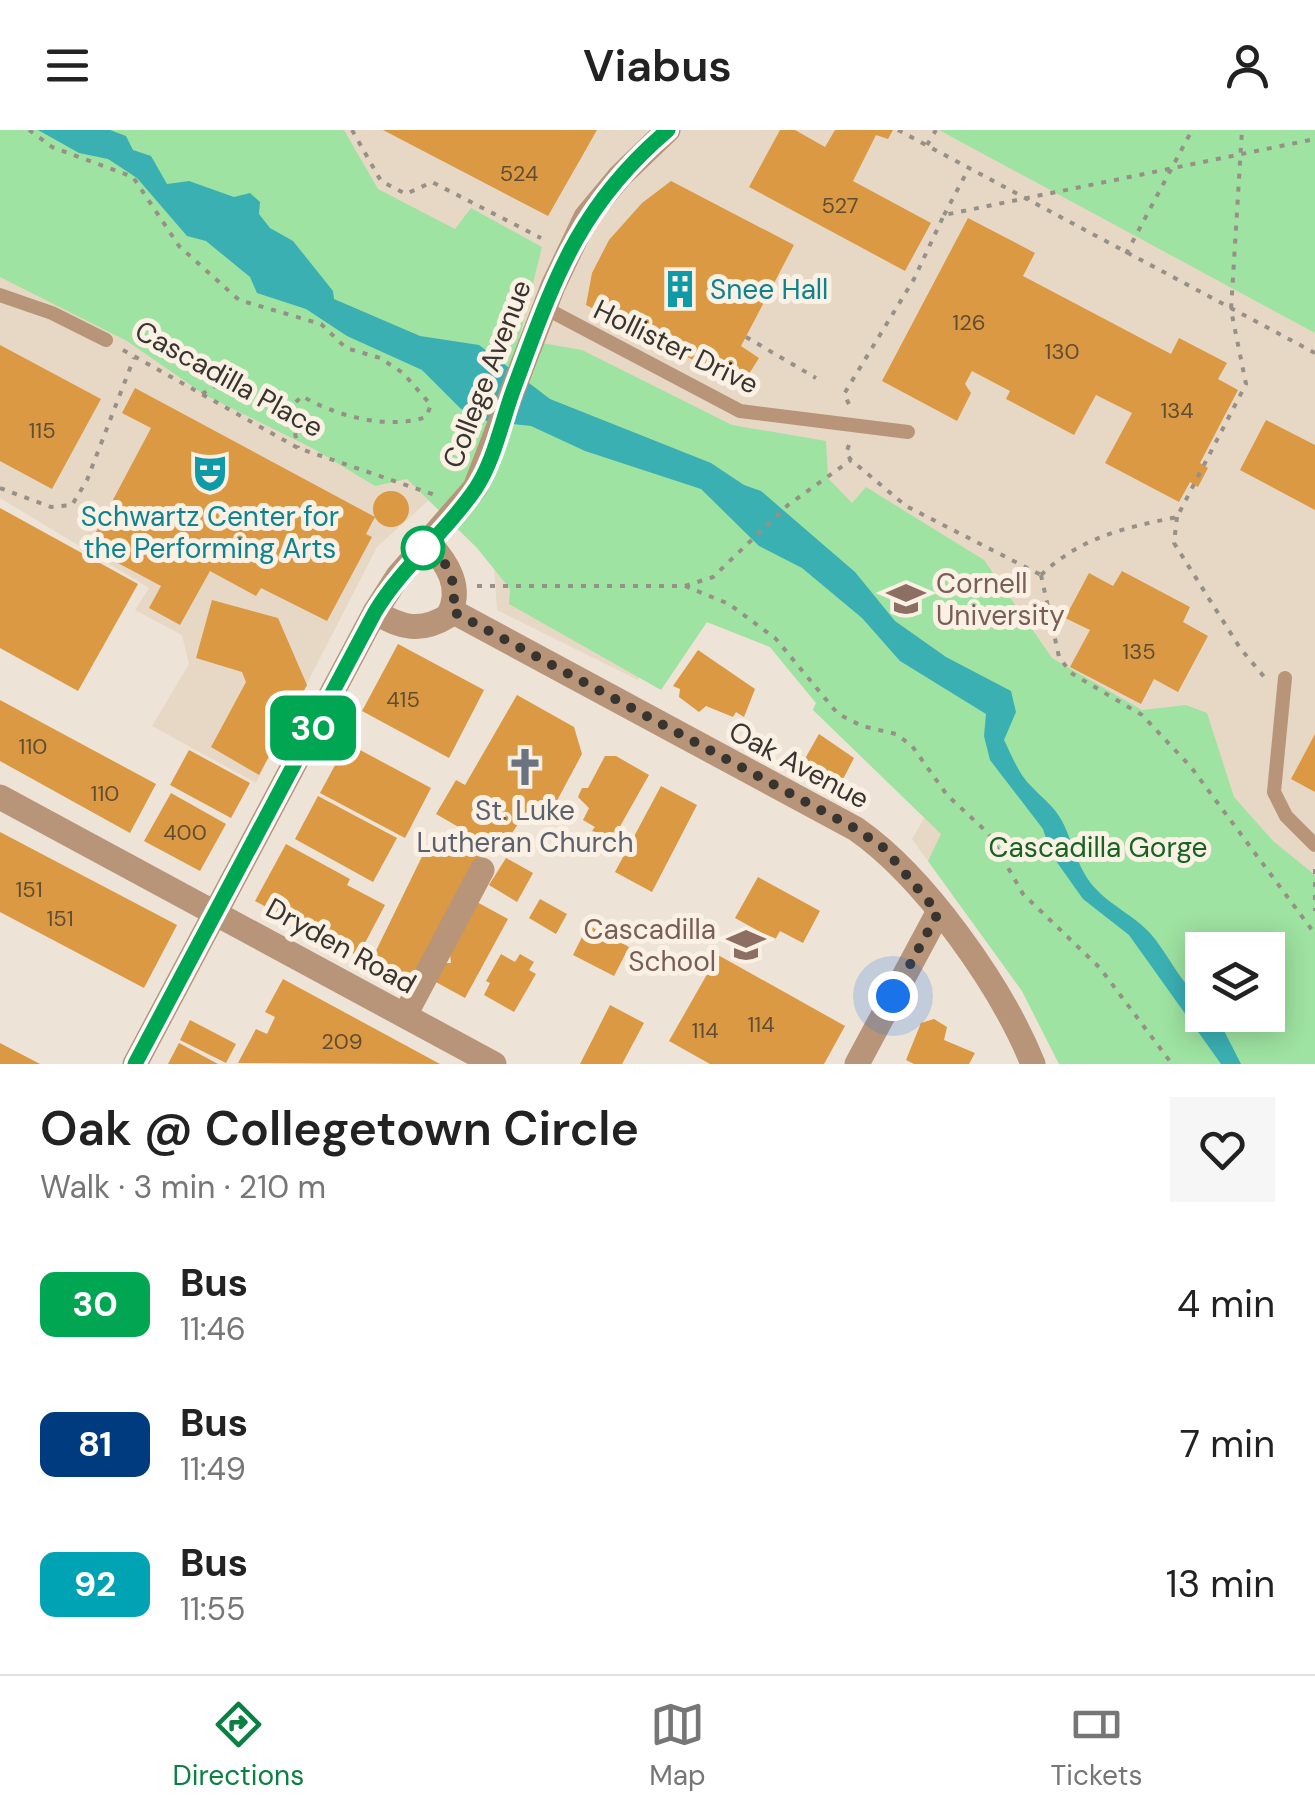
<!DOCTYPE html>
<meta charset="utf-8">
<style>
body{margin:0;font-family:"DM Sans",sans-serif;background:#f6f6f6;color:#222;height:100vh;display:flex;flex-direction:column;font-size:38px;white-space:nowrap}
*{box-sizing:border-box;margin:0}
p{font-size:32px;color:#767676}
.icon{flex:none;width:55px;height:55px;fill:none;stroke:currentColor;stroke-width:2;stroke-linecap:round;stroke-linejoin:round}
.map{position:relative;height:934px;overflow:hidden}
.sheet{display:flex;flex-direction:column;background:#fff;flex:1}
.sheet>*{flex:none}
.badge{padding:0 20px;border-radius:15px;font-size:35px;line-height:65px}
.controls{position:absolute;left:1185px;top:802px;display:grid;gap:20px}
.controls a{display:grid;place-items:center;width:100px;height:100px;border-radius:0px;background:#fff;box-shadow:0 5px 25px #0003;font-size:50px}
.you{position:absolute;width:50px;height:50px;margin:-25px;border:8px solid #fff;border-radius:50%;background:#1a73e8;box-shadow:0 0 0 15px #1a73e833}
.map>.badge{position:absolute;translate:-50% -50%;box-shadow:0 0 0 5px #fff}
.round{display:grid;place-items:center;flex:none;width:105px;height:105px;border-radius:0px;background:#f6f6f6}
.overview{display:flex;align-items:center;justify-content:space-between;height:170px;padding:0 40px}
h1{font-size:48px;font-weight:600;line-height:75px}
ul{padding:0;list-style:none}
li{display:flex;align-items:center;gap:30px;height:140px;padding:0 40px}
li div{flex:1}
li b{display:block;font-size:38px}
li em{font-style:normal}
li .badge{min-width:110px;font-weight:700;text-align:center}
header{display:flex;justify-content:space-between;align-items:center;height:130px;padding:0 40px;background:#fff;font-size:45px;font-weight:600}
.menu{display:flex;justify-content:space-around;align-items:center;height:140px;border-top:2px solid #e0e0e0;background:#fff;font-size:28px;color:#767676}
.menu a{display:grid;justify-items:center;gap:5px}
.menu .current{color:#0b8043}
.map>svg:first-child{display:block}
.built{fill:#e7d8c6;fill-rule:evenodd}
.green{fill:#9ee3a1;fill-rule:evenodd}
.water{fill:#3bb0b3}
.building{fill:#da9942}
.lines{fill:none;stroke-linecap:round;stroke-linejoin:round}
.path{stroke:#979087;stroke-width:4;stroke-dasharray:5 8;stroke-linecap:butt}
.service{stroke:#b89579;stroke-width:14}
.minor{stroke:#b89579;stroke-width:25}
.tertiary{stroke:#b89579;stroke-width:25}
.line-casing{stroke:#fff;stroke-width:22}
.line{stroke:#00a651;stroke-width:15}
.walk{stroke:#38342f;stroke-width:10;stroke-dasharray:0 18}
.stop-dot{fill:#fff;stroke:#00a651;stroke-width:5}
.labels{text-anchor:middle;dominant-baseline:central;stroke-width:10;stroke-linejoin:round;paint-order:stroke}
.number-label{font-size:22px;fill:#604d34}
.culture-label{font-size:28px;fill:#0d838f;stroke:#fbf0e4;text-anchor:start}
.street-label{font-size:28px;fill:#38342f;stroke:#fbf0e4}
.education-label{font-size:28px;fill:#785e54;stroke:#fbf0e4;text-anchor:start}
.worship-label{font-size:28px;fill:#5b616d;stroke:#fbf0e4}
.park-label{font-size:28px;fill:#146522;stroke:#fbf0e4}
</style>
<header><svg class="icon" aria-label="menu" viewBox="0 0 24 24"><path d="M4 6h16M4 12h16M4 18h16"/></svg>Viabus<svg class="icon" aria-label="person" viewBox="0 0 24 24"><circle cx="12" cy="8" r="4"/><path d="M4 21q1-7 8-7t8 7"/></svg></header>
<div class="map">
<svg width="1315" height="934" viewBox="0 0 1315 934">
<rect width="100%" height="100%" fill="#eee3d7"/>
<path class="built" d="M0 0H1315V934H1059L1022 861 912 709 927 683 813 580 816 573 770 517 676 480 638 550 497 480 490 381 439 361 377 417 256 653 152 596 189 534 182 505 135 480 149 458 0 368ZM1202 820H1268V885H1202Z"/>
<g class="green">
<path d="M0 0H344L378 59 455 99 471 78 542 117 519 209 582 220 732 295 826 311 828 348 852 373 866 357 984 430 1052 528 1142 580 1186 575 1207 583 1234 667 1273 711 1315 745V934H1059L1022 861 928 731 941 704 813 580 816 573 770 517 707 492 661 560 509 474 510 459 477 418 407 349 375 356 314 319 205 265 127 211 0 147ZM1202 820H1268V885H1202Z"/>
<polygon points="939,0 1315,0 1315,203"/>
</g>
<path class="water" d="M38 0H110L126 6 133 20 151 26 167 54 189 51 234 67 250 63 260 72 259 84 270 98 293 111 333 161 334 169 420 206 479 215 550 269 711 333 744 355 761 361 855 442 895 491 946 527 1011 561 1016 582 1004 610C1012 626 1019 645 1032 657 1043 669 1054 676 1062 691 1074 714 1077 740 1097 760 1115 779 1138 787 1155 809 1171 830 1181 853 1202 870V885H1216L1241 934H1221L1129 805 1083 769 1051 724 1043 699 990 630 984 606 986 584 900 531 862 488 802 438 759 416 701 359 585 321 531 296 487 291 461 279 422 240 347 206 306 179 257 163 250 147 206 111 187 106 137 48 108 29 79 23Z"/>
<g class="building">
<polygon points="383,0 597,0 548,86"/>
<polygon points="780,0 795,0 825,17 835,0 893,0 888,9 876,5 853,51 931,93 905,141 749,57"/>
<polygon points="671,51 794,115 741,216 759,228 742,255 586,175 592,143 609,110 642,73"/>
<polygon points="968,88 1035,123 1023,146 1171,224 1179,208 1227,233 1218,249 1238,260 1200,333 1208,338 1198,357 1190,352 1179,372 1105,333 1132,283 1096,265 1074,305 1006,269 1010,261 972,241 965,254 971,263 957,291 882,251"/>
<polygon points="0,215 101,269 52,359 0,331"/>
<polygon points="135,258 375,387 366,404 372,407 327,491 261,458 256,466 210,441 180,495 149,478 161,456 88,417 151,298 122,283"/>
<polygon points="1266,290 1315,315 1315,380 1240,340"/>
<circle cx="391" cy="379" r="18"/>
<polygon points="0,378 138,454 78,561 0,518"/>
<polygon points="1122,441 1190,477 1183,492 1208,506 1178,562 1154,549 1141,574 1070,537 1090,500 1065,488 1089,443 1113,456"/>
<polygon points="212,470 278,488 307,555 259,645 211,617 246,552 242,542 196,528"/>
<polygon points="398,514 484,560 449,628 362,581"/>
<polygon points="698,520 755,559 744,587 736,582 733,587 706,576 699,582 679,567 680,559 673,556"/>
<polygon points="517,565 574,597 582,624 545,693 526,682 500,721 436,684 456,650 465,655"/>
<polygon points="0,570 156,654 130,703 0,631"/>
<polygon points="819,604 854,628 841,653 856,662 852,668 828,649 824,655 811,648 814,642 802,634"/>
<polygon points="1315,604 1315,662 1291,649"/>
<polygon points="347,613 431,658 405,708 320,663"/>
<polygon points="189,620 250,653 231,688 170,655"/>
<polygon points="605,626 616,626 649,645 614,707 592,701 595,697 583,690 589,678 578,667 582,658 588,658"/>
<polygon points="661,656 697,675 652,762 615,742"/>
<polygon points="171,663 226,694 200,741 144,711"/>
<polygon points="318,666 397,708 373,752 295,709"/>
<polygon points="0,702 177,795 144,858 0,782"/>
<polygon points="434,702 485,729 416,856 371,831"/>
<polygon points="286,714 350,749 347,755 385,775 358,826 255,771"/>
<polygon points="506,728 533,743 517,772 489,755"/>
<polygon points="758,747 820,781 803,813 780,801 775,810 735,788"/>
<polygon points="540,769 567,784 556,804 529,788"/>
<polygon points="475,771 508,789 465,868 434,851 445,833 451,833 450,823"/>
<polygon points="588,795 629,817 614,846 573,825"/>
<polygon points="501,824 515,832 520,824 534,832 529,840 536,844 514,882 484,865 490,853 486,851"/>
<polygon points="718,825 845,896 824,934 710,934 669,911"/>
<polygon points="283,849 440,934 238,933 256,899 267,904 275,887 265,882"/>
<polygon points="610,875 644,893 622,934 580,934"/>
<polygon points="934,889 947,897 944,910 975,923 969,934 914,934 906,930 921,893"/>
<polygon points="190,890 236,914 226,933 180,910"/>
<polygon points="0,913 40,934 0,934"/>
<polygon points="179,913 218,934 168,934"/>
</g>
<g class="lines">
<g class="path">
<path d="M29 0 52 17 133 47 179 116 239 170 321 194 346 218 380 228 403 243 431 275 426 287C389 300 335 286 302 266L290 278 298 318"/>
<polyline points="352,0 381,51 406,64 432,52 541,108"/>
<polyline points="898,0 1315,223"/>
<polyline points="927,15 936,0"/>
<polyline points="944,85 969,38"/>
<polyline points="1126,124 1192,0"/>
<polyline points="746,207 816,248"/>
<polyline points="123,220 298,318 435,365"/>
<polyline points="202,264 220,253 290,278"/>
<polyline points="849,274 844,264 914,149 944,85 1315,9"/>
<polyline points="849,315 846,323 851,330 906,376 1041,445"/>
<polyline points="0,358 51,377 72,375 87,350 134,228"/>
<polyline points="1177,387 1174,413 1240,518 1266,549"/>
<path d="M1041 445C1081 407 1124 398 1177 387L1246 254 1231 180 1242 0"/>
<polyline points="1041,445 1059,527 1071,543 1142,585 1191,637 1315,804"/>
<polyline points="477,456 685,456 713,447 788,375 851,330"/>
<polyline points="685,456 729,474 776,509 838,584 862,596 896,604 912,616 947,665 989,704 1023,764 1100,838 1172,934"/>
<polyline points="1315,739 1315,781"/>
</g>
<g class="service">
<polyline points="0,165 52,183 106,210"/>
<polyline points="545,178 740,281 908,302"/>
<polyline points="1285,548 1274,662 1286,686 1315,715"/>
</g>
<g class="minor">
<path d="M452 481 856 699C925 747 1002 857 1033 934"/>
<path d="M375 482C401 498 421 503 448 486 464 458 447 433 428 412"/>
<polyline points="405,885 482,740"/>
<polyline points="857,934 938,783"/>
</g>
<g class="tertiary">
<polyline points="0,667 494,934"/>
<polyline points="135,934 375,482 398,446 475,358 553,156 586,87 620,46 668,0"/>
</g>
</g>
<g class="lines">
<g class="line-casing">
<path id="line" d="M135 934 375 482C403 435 446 403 476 358 495 329 502 290 514 258 554 151 577 77 668 0"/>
</g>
<use href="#line" class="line"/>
<path class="walk" d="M423 418 428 412C447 433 459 452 452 481L856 699 884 718 938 783 893 866"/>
</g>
<defs>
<g id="building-bare" transform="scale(3)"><path d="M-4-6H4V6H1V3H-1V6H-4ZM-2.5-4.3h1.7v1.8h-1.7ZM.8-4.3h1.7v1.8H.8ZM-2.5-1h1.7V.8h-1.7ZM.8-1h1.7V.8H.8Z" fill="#0f9aa8" stroke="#fbf0e4" stroke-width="2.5" paint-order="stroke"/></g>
<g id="theatre-bare" transform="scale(3)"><path d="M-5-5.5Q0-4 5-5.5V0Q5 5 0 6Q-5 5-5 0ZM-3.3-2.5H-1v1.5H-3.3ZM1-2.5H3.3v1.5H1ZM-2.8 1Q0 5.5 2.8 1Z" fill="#0f9aa8" stroke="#fbf0e4" stroke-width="2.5" paint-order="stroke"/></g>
<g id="university-bare" transform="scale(3)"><path d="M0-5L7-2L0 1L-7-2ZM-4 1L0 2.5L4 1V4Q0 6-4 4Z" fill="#8d6e63" stroke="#fbf0e4" stroke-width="2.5" paint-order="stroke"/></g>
<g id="church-bare" transform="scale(3)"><path d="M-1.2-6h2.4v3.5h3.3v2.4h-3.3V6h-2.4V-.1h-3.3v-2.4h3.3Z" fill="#6b7280" stroke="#fbf0e4" stroke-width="2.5" paint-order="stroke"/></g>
<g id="school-bare" transform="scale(3)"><path d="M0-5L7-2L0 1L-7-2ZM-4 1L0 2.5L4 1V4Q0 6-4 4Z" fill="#8d6e63" stroke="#fbf0e4" stroke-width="2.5" paint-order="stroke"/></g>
</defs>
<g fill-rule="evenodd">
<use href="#building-bare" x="680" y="159"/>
<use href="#theatre-bare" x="210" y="343"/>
<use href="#university-bare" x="906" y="469"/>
<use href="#church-bare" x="525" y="637"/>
<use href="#school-bare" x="746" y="815"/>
</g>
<circle class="stop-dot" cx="423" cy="418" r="20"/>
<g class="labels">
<g class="number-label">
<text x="519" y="43">524</text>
<text x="840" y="75">527</text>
<text x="969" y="192">126</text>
<text x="1062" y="221">130</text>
<text x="1177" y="280">134</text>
<text x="42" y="300">115</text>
<text x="1139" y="521">135</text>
<text x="403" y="569">415</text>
<text x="33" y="616">110</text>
<text x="105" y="663">110</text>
<text x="185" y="702">400</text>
<text x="29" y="759">151</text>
<text x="60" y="788">151</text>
<text x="761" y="894">114</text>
<text x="705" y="900">114</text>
<text x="342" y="911">209</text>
</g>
<g class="culture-label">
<text x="710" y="159">Snee Hall</text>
<text x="210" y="386" text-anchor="middle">Schwartz Center for<tspan x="210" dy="32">the Performing Arts</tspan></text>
</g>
<g class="street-label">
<text transform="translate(676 217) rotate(26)">Hollister Drive</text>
<text transform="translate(487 244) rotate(-69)">College Avenue</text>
<text transform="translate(229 249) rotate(29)">Cascadilla Place</text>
<text transform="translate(799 635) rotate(28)">Oak Avenue</text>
<text transform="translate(341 816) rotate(29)">Dryden Road</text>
</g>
<g class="education-label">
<text x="936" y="453">Cornell<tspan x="936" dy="32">University</tspan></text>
<text x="716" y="799" text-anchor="end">Cascadilla<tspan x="716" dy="32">School</tspan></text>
</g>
<g class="worship-label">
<text x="525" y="680">St. Luke<tspan x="525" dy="32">Lutheran Church</tspan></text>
</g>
<g class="park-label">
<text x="1098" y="717">Cascadilla Gorge</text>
</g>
</g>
</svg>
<div class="controls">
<a><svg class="icon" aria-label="layers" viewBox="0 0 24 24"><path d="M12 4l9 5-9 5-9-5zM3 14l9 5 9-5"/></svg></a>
</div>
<div class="you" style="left:893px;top:866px"></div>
<b class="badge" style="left:313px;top:598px;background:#00a651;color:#fff">30</b>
</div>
<section class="sheet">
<div class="overview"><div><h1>Oak @ Collegetown Circle</h1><p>Walk · 3 min · 210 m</p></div><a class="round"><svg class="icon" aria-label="heart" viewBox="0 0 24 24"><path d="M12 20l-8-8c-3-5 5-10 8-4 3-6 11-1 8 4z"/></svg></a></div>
<ul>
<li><span class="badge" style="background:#00a651;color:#fff">30</span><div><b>Bus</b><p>11:46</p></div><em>4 min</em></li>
<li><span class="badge" style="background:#003b80;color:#fff">81</span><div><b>Bus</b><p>11:49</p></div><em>7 min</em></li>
<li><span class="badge" style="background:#00a3b4;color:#fff">92</span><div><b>Bus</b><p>11:55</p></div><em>13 min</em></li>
</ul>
</section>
<nav class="menu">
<a class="current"><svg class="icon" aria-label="directions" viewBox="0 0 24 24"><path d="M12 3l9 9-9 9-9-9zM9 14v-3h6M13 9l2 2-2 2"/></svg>Directions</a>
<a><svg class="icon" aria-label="map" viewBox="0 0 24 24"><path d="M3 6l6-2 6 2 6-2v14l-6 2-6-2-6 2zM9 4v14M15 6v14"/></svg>Map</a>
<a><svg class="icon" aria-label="tickets" viewBox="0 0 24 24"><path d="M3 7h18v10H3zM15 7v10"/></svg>Tickets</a>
</nav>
